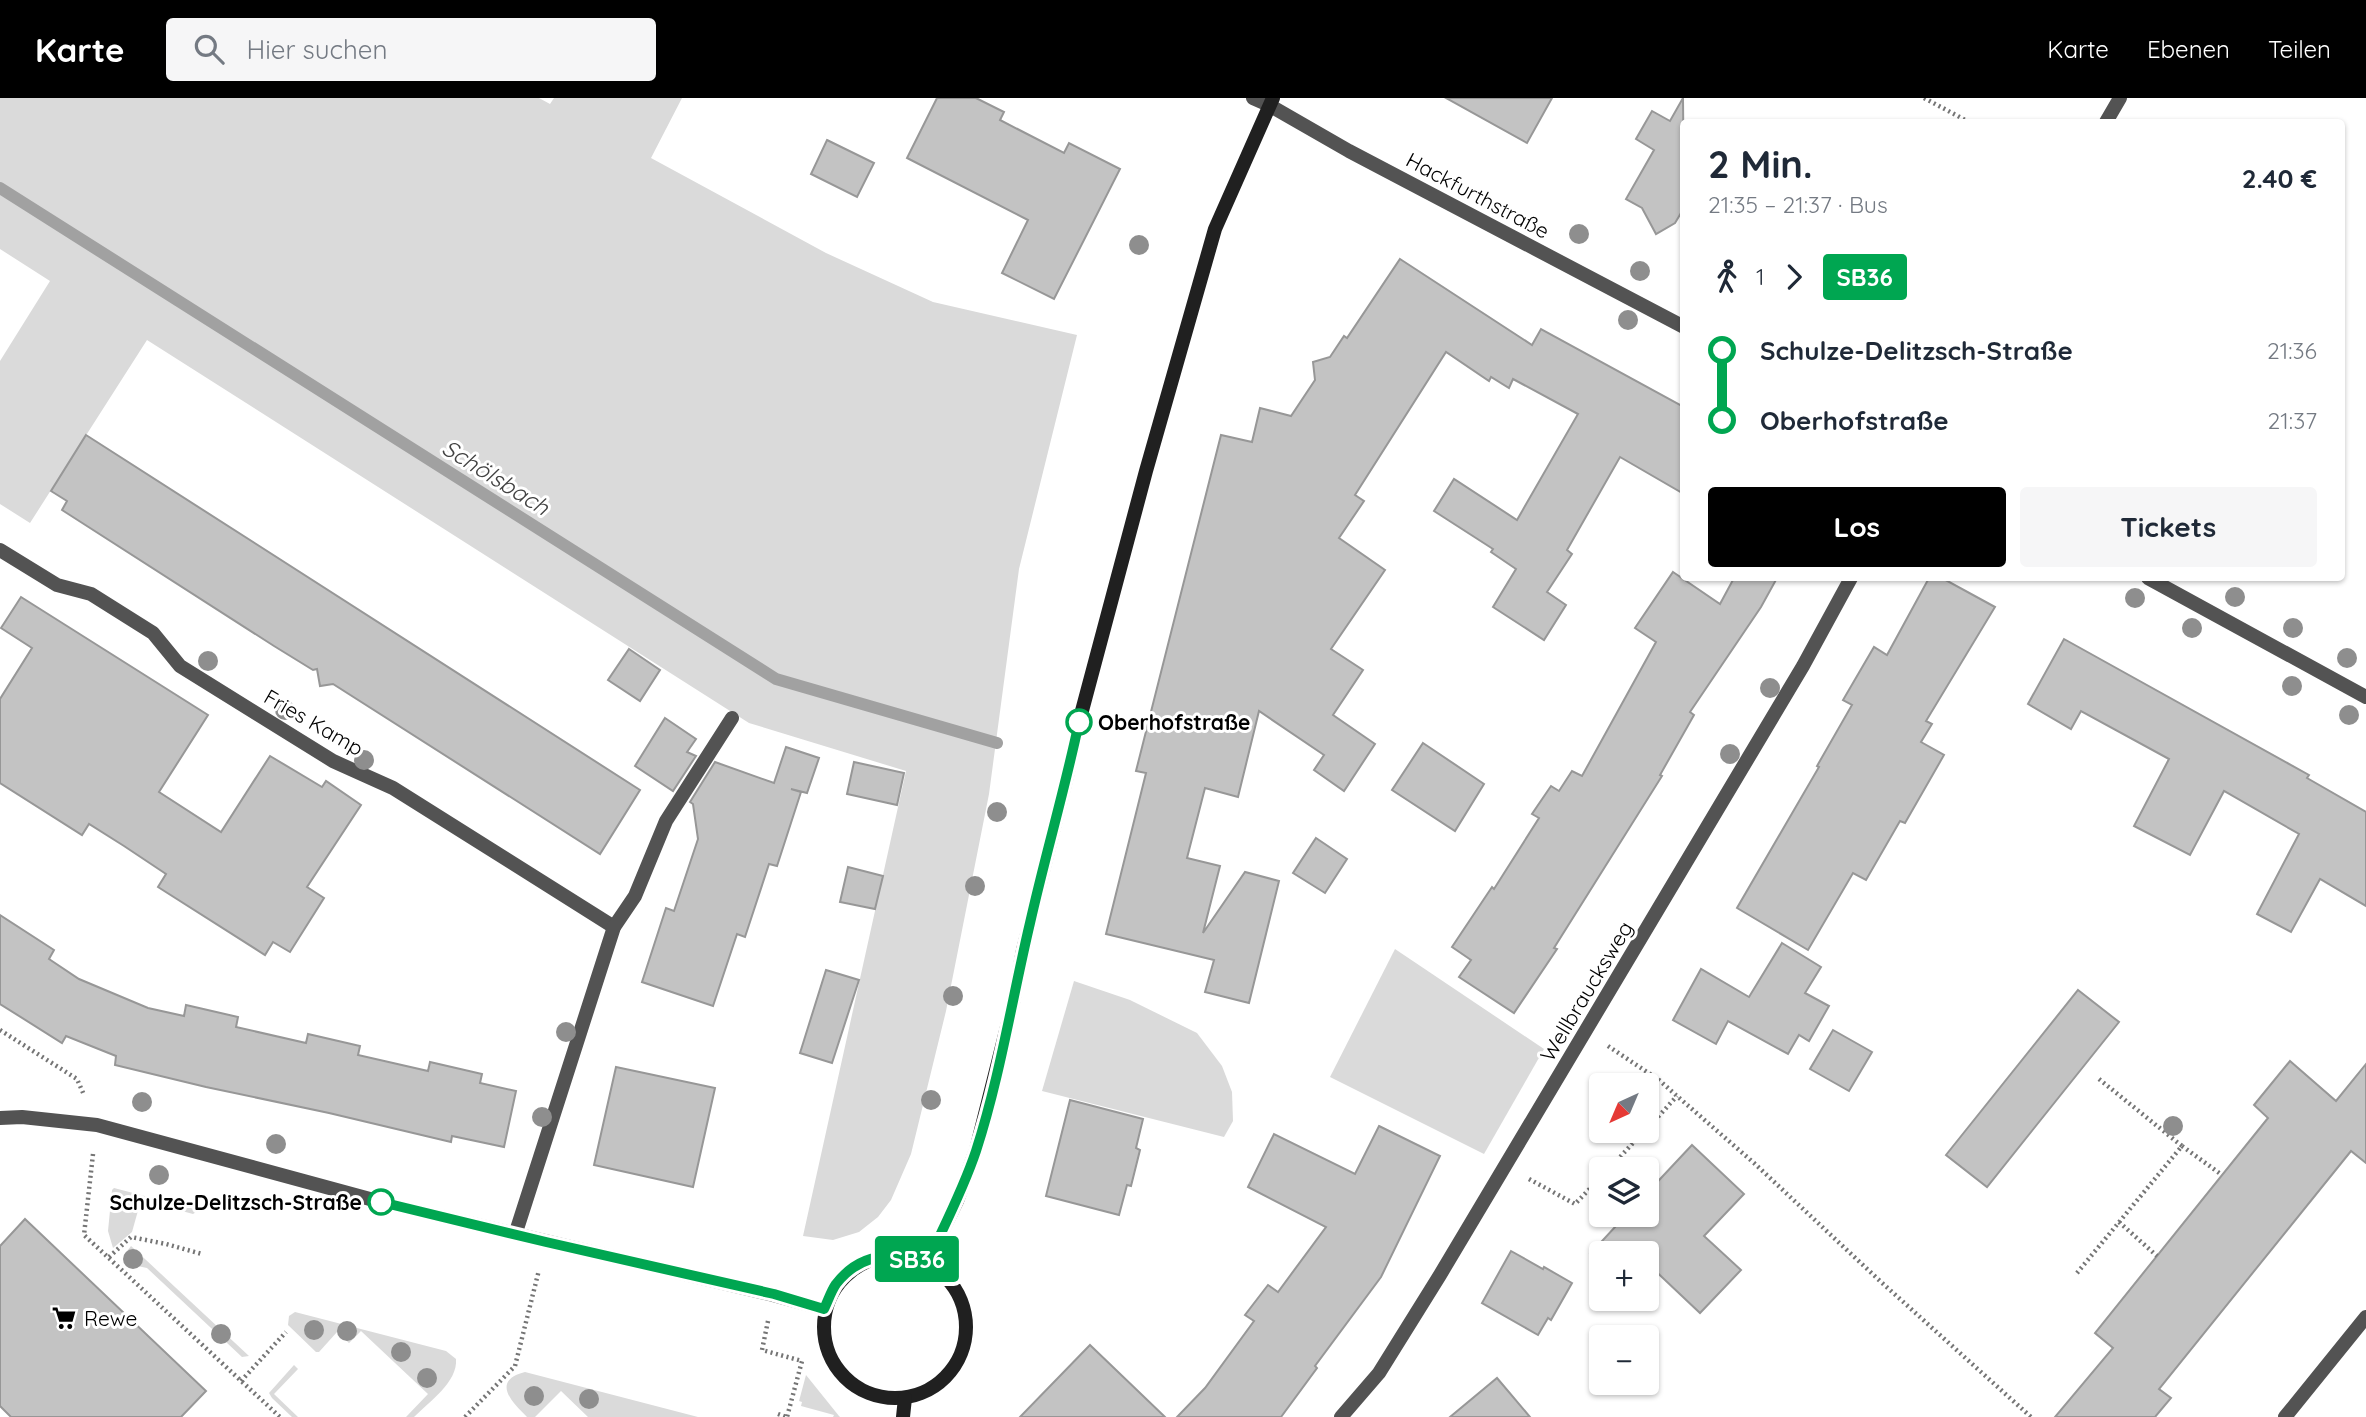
<!DOCTYPE html>
<html lang="de">
<meta charset="utf-8">
<style>
body{margin:0;font-family:Quicksand,sans-serif;background:#f6f6f7;color:#1f2937;height:100vh;display:flex;flex-direction:column;font-size:26px;white-space:nowrap}
*{box-sizing:border-box;margin:0}
p{font-size:23px;color:#747a83}
.icon{flex:none;width:38px;height:38px;fill:none;stroke:currentColor;stroke-width:2;stroke-linecap:round;stroke-linejoin:round}
.map{position:relative;flex:1;overflow:hidden}
.panel{position:absolute;left:1680px;top:21px;width:665px;height:462px;display:flex;flex-direction:column;background:#fff;border-radius:7px;box-shadow:0 2px 5px #0004}
.panel>*{flex:none}
.badge{padding:0 14px;border-radius:5px;font-size:24px;line-height:46px}
.needle{width:46px;rotate:224deg}
.buttons{position:absolute;left:1589px;top:975px;display:grid;gap:14px}
.buttons a{display:grid;place-items:center;width:70px;height:70px;border-radius:7px;background:#fff;box-shadow:0 2px 5px #0004;font-size:35px}
.map>.badge{position:absolute;translate:-50% -50%;box-shadow:0 0 0 4px #fff}
.legs{display:flex;align-items:center;gap:10px;height:77px;padding:0 28px;font-size:23px}
.legs p{margin-inline-start:auto}
.head{display:flex;align-items:center;justify-content:space-between;height:119px;padding:0 28px}
h1{font-size:38px;font-weight:700;line-height:52px}
.cta{display:flex;gap:14px;margin-top:auto;padding:14px 28px}
.cta a{flex:1;height:80px;border-radius:7px;background:#000;color:#fff;font-size:28px;font-weight:700;line-height:80px;text-align:center}
.cta a+a{background:#f6f6f7;color:#1f2937}
ul{padding:0 28px;list-style:none}
li{display:flex;align-items:center;gap:24px;height:70px;font-size:26px}
li i{display:grid;place-items:center;width:10px;height:100%;margin:0 9px;background:currentColor}
li i::after{content:'';width:18px;height:18px;margin:-9px;border:5px solid;border-radius:50%;background:#fff}
li p{margin-inline-start:auto}
li:first-child i{background:linear-gradient(#0000 50%,currentColor 0)}
li:last-child i{background:linear-gradient(currentColor 50%,#0000 0)}
header{display:flex;align-items:center;gap:42px;box-sizing:border-box;height:98px;padding:0 35px;background:#000;color:#fff}
header strong{font-size:33px}
nav{display:flex;gap:38px;margin-inline-start:auto;font-size:24px}
.search{width:490px;height:63px;background:#f6f6f7;display:flex;align-items:center;gap:18px;box-sizing:border-box;padding:0 24px;border-radius:7px;color:#747a83;font-size:26px}
.map>svg:first-child{display:block}
.green{fill:#dadada}
.lines{fill:none;stroke-linecap:round;stroke-linejoin:round}
.stream{stroke:#a1a1a1;stroke-width:12}
.building{fill:#c3c3c3;stroke:#979797;stroke-width:2}
.path{stroke:#757575;stroke-width:4.5;stroke-dasharray:2 3.5;stroke-linecap:butt}
.minor{stroke:#535353;stroke-width:14}
.tertiary{stroke:#535353;stroke-width:14}
.secondary{stroke:#202020;stroke-width:14}
.tree{fill:#8e8e8e}
.line-1-casing{stroke:#fff;stroke-width:16}
.line-1{stroke:#00a651;stroke-width:10}
.stop-1-dot{fill:#fff;stroke:#00a651;stroke-width:3.5}
.labels{text-anchor:middle;dominant-baseline:central;stroke-width:6;stroke-linejoin:round;paint-order:stroke}
.street-label{font-size:21px;fill:#000;stroke:#fff}
.stop-label{font-size:21px;font-weight:bold;fill:#000;stroke:#fff;text-anchor:start}
.poi-label{font-size:21px;fill:#000;stroke:#fff;text-anchor:start}
.water-label{font-size:23px;font-style:italic;fill:#424242;stroke:#fff}
</style>
<header>
<strong>Karte</strong>
<div class="search"><svg class="icon" aria-label="search" viewBox="0 0 24 24"><circle cx="10" cy="10" r="6"/><path d="M15 15l6 6"/></svg>Hier suchen</div>
<nav><a>Karte</a><a>Ebenen</a><a>Teilen</a></nav>
</header>
<div class="map">
<svg width="2366" height="1319" viewBox="0 0 2366 1319">
<rect width="100%" height="100%" fill="#fff"/>
<g class="green">
<polygon points="0,0 539,0 550,6 554,0 682,0 651,60 826,155 933,204 1077,237 1019,471 989,696 946,913 911,1056 891,1102 878,1119 859,1134 833,1142 803,1138 906,673 749,625 147,242 30,425 0,406 0,263 50,183 0,151"/>
<polygon points="1395,851 1544,951 1484,1056 1330,979"/>
<polygon points="1074,883 1130,902 1197,935 1222,968 1232,994 1233,1023 1224,1039 1042,993"/>
<polygon points="114,1090 194,1111 196,1114 193,1116 141,1102 132,1134 113,1150 108,1133 112,1092"/>
<polygon points="131,1148 249,1258 242,1259 147,1170 128,1166 124,1157"/>
<path d="M295 1214 446 1253 456 1261C458 1284 429 1304 414 1319H406L428 1296 361 1233 349 1245 337 1234 319 1254H316L288 1227 289 1218Z"/>
<polygon points="294,1267 298,1271 274,1296 298,1319 292,1319 272,1300 269,1295"/>
<path d="M525 1274 698 1319H588L561 1293 535 1319H527C513 1305 490 1283 525 1274Z"/>
<polygon points="806,1277 839,1318 840,1319 833,1319 834,1317 801,1308 802,1304 799,1303"/>
</g>
<g class="lines">
<polyline class="stream" points="0,90 776,581 997,645"/>
</g>
<g class="building">
<polygon points="937,0 976,0 1004,14 1000,22 1064,55 1069,45 1120,71 1054,201 1002,175 1028,122 907,60"/>
<polygon points="1446,0 1552,0 1527,45"/>
<polygon points="1683,0 1684,110 1675,125 1656,136 1642,110 1626,101 1654,52 1636,41 1652,13 1670,23"/>
<polygon points="827,42 874,65 857,99 811,76"/>
<polygon points="1400,161 1532,247 1541,231 1684,309 1684,396 1620,359 1567,452 1572,456 1547,494 1566,507 1544,542 1493,509 1516,471 1491,454 1493,451 1434,413 1454,381 1517,422 1578,316 1513,281 1509,290 1491,279 1489,283 1446,254 1355,397 1364,403 1339,440 1385,472 1331,551 1363,572 1333,617 1375,646 1344,693 1314,672 1324,657 1259,613 1238,699 1205,690 1187,760 1220,768 1203,835 1245,774 1279,783 1249,905 1205,894 1214,862 1106,836 1146,675 1136,673 1221,337 1252,344 1260,310 1291,318 1315,282 1313,264 1330,259 1344,238 1347,240"/>
<polygon points="86,337 640,692 600,756 333,586 320,588 317,571 313,572 274,548 62,412 67,403 51,393"/>
<polygon points="1673,474 1720,506 1734,480 1777,480 1761,509 1690,614 1694,617 1660,677 1662,678 1554,850 1557,851 1514,915 1459,879 1471,862 1452,849 1492,789 1494,791 1539,720 1532,716 1551,688 1559,693 1572,673 1582,678 1656,544 1635,530"/>
<polygon points="1929,480 1942,480 1995,509 1926,623 1932,626 1921,644 1944,657 1905,725 1900,723 1866,782 1853,775 1808,852 1737,810 1819,669 1817,668 1852,607 1843,602 1874,549 1887,557"/>
<polygon points="21,499 208,617 159,694 221,734 270,658 322,689 326,683 361,707 307,789 324,800 290,854 273,844 265,857 158,789 166,776 124,748 89,726 82,737 0,685 0,601 32,550 1,530"/>
<polygon points="2064,541 2309,677 2307,680 2366,714 2366,808 2320,781 2291,834 2257,816 2299,736 2224,693 2190,757 2134,728 2169,661 2081,613 2071,631 2028,606"/>
<polygon points="629,551 660,572 640,603 608,582"/>
<polygon points="665,620 696,641 687,654 696,658 673,693 635,668"/>
<polygon points="1423,645 1484,686 1455,733 1392,692"/>
<polygon points="786,649 819,660 807,695 791,691 801,694 777,768 769,766 745,839 737,836 713,908 642,884 666,810 674,813 698,741 693,706 690,704 715,664 774,685"/>
<polygon points="854,664 904,675 897,707 847,696"/>
<polygon points="1316,740 1347,761 1325,795 1293,775"/>
<polygon points="848,769 883,778 875,811 840,804"/>
<polygon points="0,817 54,852 49,861 79,881 148,910 184,918 186,907 238,919 236,929 306,945 308,936 360,948 358,957 428,973 430,964 482,976 480,985 516,993 504,1049 452,1038 451,1044 329,1015 206,989 115,967 116,958 66,938 62,945 0,906"/>
<polygon points="1782,845 1821,869 1805,895 1829,908 1809,943 1799,937 1788,956 1728,923 1716,946 1673,922 1701,871 1749,899"/>
<polygon points="826,872 859,882 832,965 800,955"/>
<polygon points="2078,892 2119,924 1987,1089 1946,1057"/>
<polygon points="1833,932 1872,954 1849,993 1810,971"/>
<polygon points="2290,963 2336,1003 2366,966 2366,1065 2351,1053 2159,1291 2171,1300 2155,1319 2055,1319 2113,1250 2095,1235 2268,1020 2254,1007"/>
<polygon points="616,969 715,990 693,1089 594,1067"/>
<polygon points="1070,1002 1143,1021 1136,1050 1140,1052 1131,1088 1127,1087 1119,1117 1046,1098"/>
<polygon points="1379,1028 1440,1058 1381,1179 1315,1268 1317,1270 1281,1319 1177,1319 1205,1290 1254,1223 1245,1217 1268,1187 1278,1194 1326,1129 1248,1089 1274,1036 1355,1076"/>
<polygon points="1692,1047 1744,1096 1704,1138 1741,1172 1700,1215 1647,1165 1647,1155 1591,1155 1627,1116 1647,1116 1647,1095"/>
<polygon points="25,1121 206,1293 181,1319 11,1319 0,1308 0,1148"/>
<polygon points="1511,1153 1543,1171 1544,1169 1572,1185 1551,1222 1548,1220 1538,1237 1482,1205"/>
<polygon points="1090,1247 1165,1319 1020,1319"/>
<polygon points="1497,1280 1530,1319 1450,1319"/>
</g>
<g class="lines">
<g class="path">
<polyline points="1924,0 1969,24"/>
<polyline points="0,932 77,981 84,997"/>
<polyline points="1608,948 1659,982 1677,998 1754,1065 1880,1183 2031,1319"/>
<polyline points="1647,1031 1677,998"/>
<polyline points="2182,1048 2222,1077"/>
<polyline points="93,1056 84,1137 280,1319"/>
<polyline points="1609,1071 1645,1032"/>
<polyline points="1529,1081 1575,1106 1601,1079"/>
<polyline points="2119,1124 2157,1158"/>
<polyline points="109,1159 131,1139 166,1146 202,1156"/>
<polyline points="2077,1175 2182,1048 2099,981"/>
<polyline points="768,1223 762,1252 802,1263 787,1319"/>
<polyline points="241,1283 286,1234"/>
<polyline points="778,1316 786,1319"/>
<polyline points="465,1319 515,1268 539,1172"/>
</g>
<g class="minor">
<polyline points="1269,7 1349,53 1684,229"/>
<polyline points="2106,24 2120,0"/>
<polyline points="0,452 57,487 91,496 153,535 180,568 333,663 393,690 614,829"/>
<polyline points="2148,480 2366,599"/>
<polyline points="515,1137 614,829 635,798 666,723 732,620"/>
<polyline points="1341,1319 1379,1275 1440,1177 1803,568 1851,480"/>
<polyline points="2285,1319 2366,1219"/>
</g>
<g class="tertiary">
<polyline points="1253,0 1269,7"/>
<polyline points="0,1020 22,1019 97,1027 381,1104 773,1197 824,1211"/>
</g>
<g class="secondary">
<circle cx="895" cy="1229" r="71"/>
<polyline points="927,1165 957,1103 976,1052 1013,905 1023,852 1067,678 1079,624 1146,373 1215,131 1273,0"/>
<polyline points="903,1319 905,1300"/>
</g>
</g>
<g class="tree">
<circle cx="1579" cy="136" r="10"/>
<circle cx="1139" cy="147" r="10"/>
<circle cx="1640" cy="173" r="10"/>
<circle cx="1628" cy="222" r="10"/>
<circle cx="2235" cy="499" r="10"/>
<circle cx="2135" cy="500" r="10"/>
<circle cx="2192" cy="530" r="10"/>
<circle cx="2293" cy="530" r="10"/>
<circle cx="2347" cy="560" r="10"/>
<circle cx="208" cy="563" r="10"/>
<circle cx="2292" cy="588" r="10"/>
<circle cx="1770" cy="590" r="10"/>
<circle cx="285" cy="612" r="10"/>
<circle cx="2349" cy="617" r="10"/>
<circle cx="1730" cy="656" r="10"/>
<circle cx="364" cy="662" r="10"/>
<circle cx="997" cy="714" r="10"/>
<circle cx="975" cy="788" r="10"/>
<circle cx="953" cy="898" r="10"/>
<circle cx="566" cy="934" r="10"/>
<circle cx="931" cy="1002" r="10"/>
<circle cx="142" cy="1004" r="10"/>
<circle cx="542" cy="1019" r="10"/>
<circle cx="2173" cy="1028" r="10"/>
<circle cx="276" cy="1046" r="10"/>
<circle cx="159" cy="1077" r="10"/>
<circle cx="133" cy="1161" r="10"/>
<circle cx="314" cy="1232" r="10"/>
<circle cx="347" cy="1233" r="10"/>
<circle cx="221" cy="1236" r="10"/>
<circle cx="401" cy="1254" r="10"/>
<circle cx="427" cy="1280" r="10"/>
<circle cx="534" cy="1298" r="10"/>
<circle cx="589" cy="1301" r="10"/>
</g>
<g class="lines">
<g class="line-1-casing">
<path id="line-1" d="M381 1104 546 1144 774 1196 824 1211C828 1203 831 1193 836 1186 860 1155 893 1153 927 1165 944 1128 963 1092 976 1053 1000 979 1012 901 1030 825 1045 758 1065 691 1079 624"/>
</g>
<use href="#line-1" class="line-1"/>
</g>
<defs>
<g id="supermarket-bare" transform="scale(1.89)"><path d="M-6-5.5h2.5l.6 2H6L4.5 2H-2.5L-4.4-4H-6ZM-1.5 3.2a1.3 1.3 0 1 0 .1 0ZM3 3.2a1.3 1.3 0 1 0 .1 0Z" fill="#000" stroke="#fff" stroke-width="2.5" paint-order="stroke"/></g>
</defs>
<g fill-rule="evenodd">
<use href="#supermarket-bare" x="64" y="1220"/>
</g>
<g class="stop-1-dot">
<circle cx="1079" cy="624" r="12"/>
<circle cx="381" cy="1104" r="12"/>
</g>
<g class="labels">
<g class="street-label">
<text transform="translate(1478 97) rotate(28)">Hackfurthstraße</text>
<text transform="translate(314 624) rotate(30)">Fries Kamp</text>
<text transform="translate(1586 893) rotate(-59)">Wellbraucksweg</text>
</g>
<g class="stop-label">
<text x="1098" y="624">Oberhofstraße</text>
<text x="362" y="1104" text-anchor="end">Schulze-Delitzsch-Straße</text>
</g>
<g class="poi-label">
<text x="84" y="1220">Rewe</text>
</g>
<g class="water-label">
<text transform="translate(496 379) rotate(32)">Schölsbach</text>
</g>
</g>
</svg>
<div class="buttons">
<a><svg class="needle" viewBox="-14 -14 28 28"><path d="M0-13l5 13h-10z" fill="#e53935"/><path d="M0 13l5-13h-10z" fill="#747a83"/></svg></a>
<a><svg class="icon" aria-label="layers" viewBox="0 0 24 24"><path d="M12 4l9 5-9 5-9-5zM3 14l9 5 9-5"/></svg></a>
<a>+</a>
<a>−</a>
</div>
<b class="badge" style="left:917px;top:1161px;background:#00a651;color:#fff">SB36</b>
<section class="panel">
<div class="head"><div><h1>2 Min.</h1><p>21:35 – 21:37 · Bus</p></div><b>2.40 €</b></div>
<div class="legs"><svg class="icon" aria-label="walk" viewBox="0 0 24 24"><circle cx="13" cy="4" r="2"/><path d="M13 8l-2 6 4 7M11 14l-3 7M7 12l3-4h3l4 4"/></svg>1<svg class="icon" aria-label="forward" viewBox="0 0 24 24"><path d="M9 5l7 7-7 7"/></svg><b class="badge" style="background:#00a651;color:#fff">SB36</b></div>
<ul>
<li><i style="color:#00a651"></i><b>Schulze-Delitzsch-Straße</b><p>21:36</p></li>
<li><i style="color:#00a651"></i><b>Oberhofstraße</b><p>21:37</p></li>
</ul>
<div class="cta"><a>Los</a><a>Tickets</a></div>
</section>
</div>
